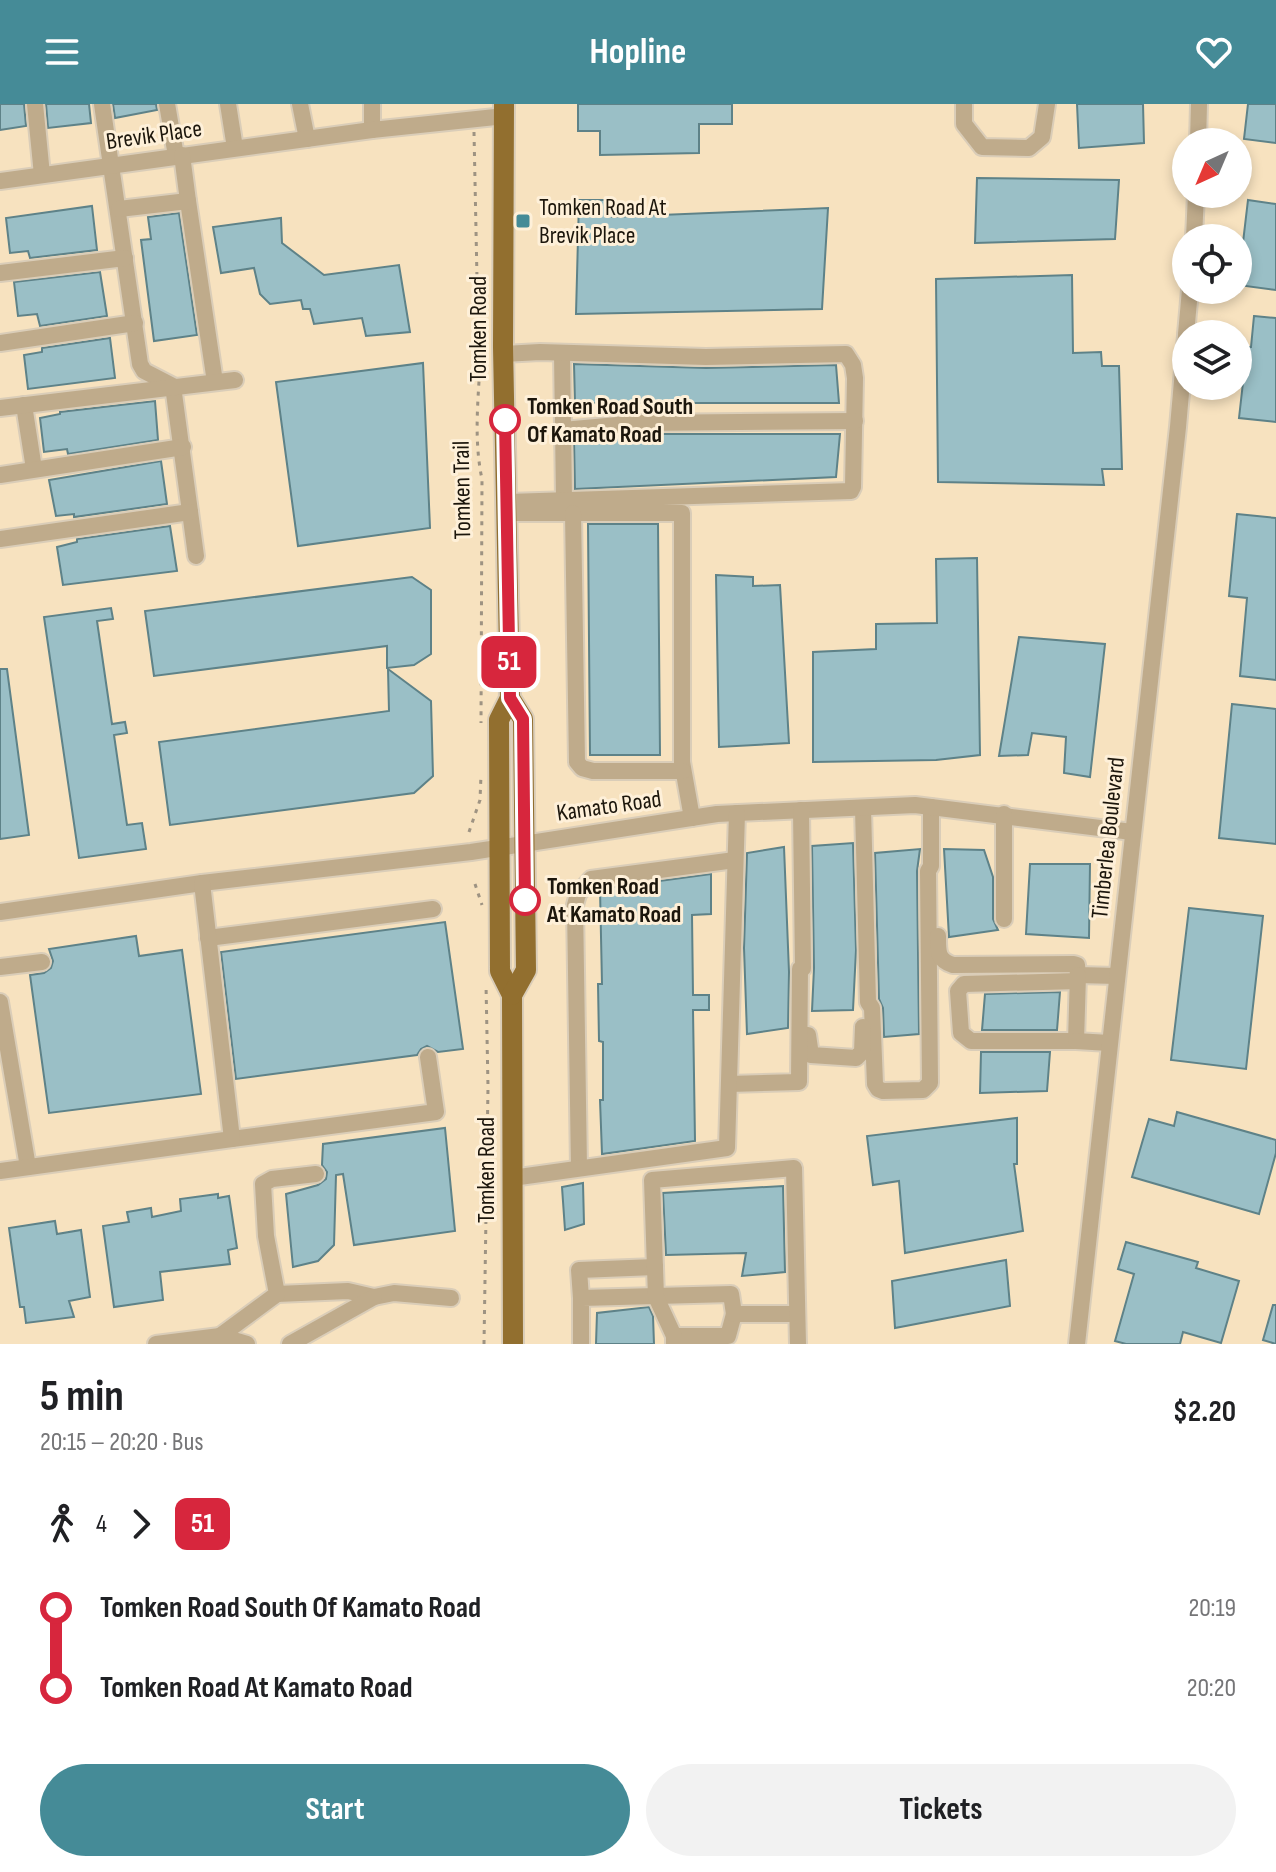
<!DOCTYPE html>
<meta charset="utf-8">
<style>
body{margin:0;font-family:"Sofia Sans Condensed",sans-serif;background:#f2f2f2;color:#202124;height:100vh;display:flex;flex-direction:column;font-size:30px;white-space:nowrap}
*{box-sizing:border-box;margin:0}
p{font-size:26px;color:#757577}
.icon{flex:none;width:44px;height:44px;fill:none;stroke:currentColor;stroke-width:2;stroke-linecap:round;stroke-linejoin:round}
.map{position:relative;height:1240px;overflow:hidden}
.panel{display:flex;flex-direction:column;background:#fff;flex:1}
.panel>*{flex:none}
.badge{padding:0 16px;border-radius:12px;font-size:28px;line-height:52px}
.needle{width:52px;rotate:224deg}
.tools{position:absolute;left:1172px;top:24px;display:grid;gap:16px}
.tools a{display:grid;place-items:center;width:80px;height:80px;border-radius:50%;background:#fff;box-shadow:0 4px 12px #0003;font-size:40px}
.map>.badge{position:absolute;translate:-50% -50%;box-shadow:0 0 0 4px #fff}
.legs{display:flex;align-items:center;gap:12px;height:88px;padding:0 40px;font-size:26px}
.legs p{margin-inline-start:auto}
.summary{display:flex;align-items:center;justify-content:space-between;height:136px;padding:0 40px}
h1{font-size:44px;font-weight:700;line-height:60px}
.action{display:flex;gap:16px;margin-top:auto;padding:16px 40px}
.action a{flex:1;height:92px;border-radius:48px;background:#458b97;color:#fff;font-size:32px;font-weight:700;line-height:92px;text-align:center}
.action a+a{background:#f2f2f2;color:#202124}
ul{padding:0 40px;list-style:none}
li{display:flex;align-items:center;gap:28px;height:80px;font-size:30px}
li i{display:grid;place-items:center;width:12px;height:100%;margin:0 10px;background:currentColor}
li i::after{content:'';width:20px;height:20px;margin:-10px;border:6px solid;border-radius:50%;background:#fff}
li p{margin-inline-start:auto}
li:first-child i{background:linear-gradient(#0000 50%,currentColor 0)}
li:last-child i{background:linear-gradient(currentColor 50%,#0000 0)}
header{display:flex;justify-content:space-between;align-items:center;height:104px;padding:0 40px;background:#458b97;color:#fff;font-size:36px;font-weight:700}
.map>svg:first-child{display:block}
.built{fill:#f7e2bf;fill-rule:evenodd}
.building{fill:#9abfc6;stroke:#5e8288;stroke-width:2}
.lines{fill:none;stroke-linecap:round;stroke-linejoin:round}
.minor-casing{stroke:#dacdb8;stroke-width:20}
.major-casing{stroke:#dacdb8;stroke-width:24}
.path{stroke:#9e9382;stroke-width:3;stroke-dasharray:4 6;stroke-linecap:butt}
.minor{stroke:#bfab8b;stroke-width:16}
.major{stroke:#926f2f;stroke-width:20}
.line-1-casing{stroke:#fff;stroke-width:18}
.line-1{stroke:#d7263d;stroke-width:12}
.poi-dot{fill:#458b97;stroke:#fef0d9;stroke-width:3}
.stop-1-dot{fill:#fff;stroke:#d7263d;stroke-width:4}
.labels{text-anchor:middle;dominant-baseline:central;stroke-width:6;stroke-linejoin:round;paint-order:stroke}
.street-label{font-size:24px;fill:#1c160c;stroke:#fef0d9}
.poi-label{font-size:24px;fill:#1c160c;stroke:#fef0d9;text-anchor:start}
.stop-label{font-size:24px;font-weight:bold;fill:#1c160c;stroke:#fef0d9;text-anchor:start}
</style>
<header><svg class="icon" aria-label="menu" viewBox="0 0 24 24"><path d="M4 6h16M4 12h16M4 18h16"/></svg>Hopline<svg class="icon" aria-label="heart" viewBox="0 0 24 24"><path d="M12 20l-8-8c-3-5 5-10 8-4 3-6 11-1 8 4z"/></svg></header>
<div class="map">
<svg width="1276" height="1240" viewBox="0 0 1276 1240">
<rect width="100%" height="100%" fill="#fef0d9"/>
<path class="built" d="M0 0H1276V1240H0ZM1186 38H1238V90H1186ZM1186 134H1238V186H1186ZM1186 230H1238V282H1186Z"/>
<g class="building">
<polygon points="0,0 24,0 26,22 0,26"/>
<polygon points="46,0 89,0 91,19 48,24"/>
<polygon points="113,0 156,0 157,6 115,14"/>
<polygon points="578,0 732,0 732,20 699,20 699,49 600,51 600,27 578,27"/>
<polygon points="1077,0 1143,0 1144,39 1079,44"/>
<polygon points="1248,0 1276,0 1276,39 1244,35"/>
<polygon points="977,74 1119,76 1115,135 975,139"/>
<polygon points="579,96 612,96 612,113 828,104 822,205 576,210"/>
<polygon points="1248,96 1276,100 1276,186 1238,181"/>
<polygon points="92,102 97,146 30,154 28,147 10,149 6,114"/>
<polygon points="179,109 197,231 154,237 141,136 151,135 148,113"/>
<polygon points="281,114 282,139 324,171 399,161 410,228 366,232 362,214 314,220 310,205 303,205 301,196 270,200 260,190 254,164 221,169 213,123"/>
<polygon points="100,168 107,212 40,222 37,210 18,212 14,178"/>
<polygon points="1072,171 1073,249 1101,248 1102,262 1119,262 1122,365 1102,365 1104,381 938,378 936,175"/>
<polygon points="1254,212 1276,214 1276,318 1239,314 1247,243 1251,243"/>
<polygon points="110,234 115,274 28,285 24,251 42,248 42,244"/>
<polygon points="423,259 430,424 298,442 276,278"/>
<polygon points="574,260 706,264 836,261 839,299 575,299"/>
<polygon points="155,297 158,336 68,350 67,345 44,348 40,314 60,310 60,308"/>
<polygon points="640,330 840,330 836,373 575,385 574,336"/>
<polygon points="161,357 167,400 74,413 74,410 56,412 49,376"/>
<polygon points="1237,410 1276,414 1276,576 1240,572 1247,494 1229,492"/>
<polygon points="588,420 658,420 660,651 590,651"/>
<polygon points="170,422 177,467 63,481 57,443 77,438 77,435"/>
<polygon points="977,454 980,651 936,656 813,658 813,548 876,545 876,520 937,519 936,455"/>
<polygon points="716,471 753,473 753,482 780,481 789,639 719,643"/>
<polygon points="412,473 431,486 431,550 414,561 387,564 387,542 154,572 145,507"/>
<polygon points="111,504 113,515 97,517 112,620 125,618 127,629 114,631 127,721 142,719 146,745 79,754 44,513"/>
<polygon points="1019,533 1105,540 1090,673 1064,669 1066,633 1032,629 1028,651 999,652"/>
<polygon points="0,565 7,565 29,731 0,735"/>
<polygon points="388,565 431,597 433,672 414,689 170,721 159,638 389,607"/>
<polygon points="1232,600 1276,605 1276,740 1219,734"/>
<polygon points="853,739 856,846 853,906 812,907 814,864 812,742"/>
<polygon points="784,743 789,868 788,924 747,930 744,844 747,749"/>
<polygon points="920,745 917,767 919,930 884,933 883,904 879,895 875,749"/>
<polygon points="944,745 984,746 993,773 993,815 998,826 949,833"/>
<polygon points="1030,760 1090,760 1089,834 1026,830"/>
<polygon points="711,770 711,810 692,811 693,891 709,891 709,906 693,906 695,1037 602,1050 600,996 603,996 603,938 599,937 598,880 602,880 600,785"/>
<polygon points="1189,804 1263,812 1246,965 1171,956"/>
<polygon points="445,818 463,945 438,948 427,942 421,945 417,951 236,975 221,848"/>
<polygon points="136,832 139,852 182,846 201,990 49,1009 30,871 44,869 51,864 53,857 49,845"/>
<polygon points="1060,888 1057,926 982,926 985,890"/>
<polygon points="981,948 1050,948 1047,987 980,989"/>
<polygon points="1177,1008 1276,1036 1276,1049 1259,1110 1132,1073 1149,1015 1174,1022"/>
<polygon points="1017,1014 1017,1060 1014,1060 1023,1127 905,1149 899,1077 873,1081 867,1032"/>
<polygon points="445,1024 455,1127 354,1141 343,1070 336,1071 334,1141 318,1157 293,1163 286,1090 318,1081 326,1075 327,1068 322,1061 323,1040"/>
<polygon points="583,1079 584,1120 565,1126 562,1083"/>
<polygon points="783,1082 785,1168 742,1172 746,1149 666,1151 663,1089"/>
<polygon points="218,1090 218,1094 229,1092 237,1144 228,1146 230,1160 160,1168 163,1196 114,1203 103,1122 129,1118 127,1108 151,1104 152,1113 181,1107 180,1095"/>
<polygon points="55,1117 57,1130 81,1126 90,1193 69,1197 74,1213 26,1219 24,1203 20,1203 9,1124"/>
<polygon points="1126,1138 1198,1158 1196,1164 1239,1177 1221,1239 1183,1228 1180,1240 1126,1240 1115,1237 1134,1170 1118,1165"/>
<polygon points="1006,1156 1010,1202 895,1224 892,1177"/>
<polygon points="1273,1201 1276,1201 1276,1240 1263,1236"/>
<polygon points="649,1203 653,1212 654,1240 596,1240 597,1209"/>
</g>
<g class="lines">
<g class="minor-casing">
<g id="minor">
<polyline points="35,0 42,71"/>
<polyline points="102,0 140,260 144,267 173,282 196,452"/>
<polyline points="167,0 176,52"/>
<polyline points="228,0 235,44"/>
<polyline points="300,0 307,35"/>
<polyline points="372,0 372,26"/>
<polyline points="964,0 964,20 982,43 1029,44 1042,33 1047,0"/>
<polyline points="1198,38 1199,0"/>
<polyline points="0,77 372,26 505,12"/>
<polyline points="188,97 215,278"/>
<polyline points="119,105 188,97 182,51"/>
<polyline points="1194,134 1196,90"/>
<polyline points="0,169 125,154"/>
<polyline points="1186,230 1190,186"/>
<polyline points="0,239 135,219"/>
<polyline points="562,249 564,395"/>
<polyline points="504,250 540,248 706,253 846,250 853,261 855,274 853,383 851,387 506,398"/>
<polyline points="24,301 34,365"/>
<polyline points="0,304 235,276"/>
<polyline points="563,326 639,319 855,317"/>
<polyline points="0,371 183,343"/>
<polyline points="507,409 682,409 682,658 692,714"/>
<polyline points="573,409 577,658 582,664 593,667 683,667"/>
<polyline points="0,435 190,408"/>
<polyline points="863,704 868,898 872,904 875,980 878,985 883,987 923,986 930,979 928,767 931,762 931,703"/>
<polyline points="0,808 202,779 471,748 717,710 915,701 1132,728"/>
<polyline points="1004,815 1004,710"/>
<path d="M938 832C938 847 937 856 953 861L1074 860 1077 861 1078 871 1117 872"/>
<polyline points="208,834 433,805"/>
<polyline points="0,863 42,858"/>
<polyline points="1078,877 964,880 958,887 961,929 971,937 1076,937 1078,871"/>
<polyline points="0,898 28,1063"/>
<polyline points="808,931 811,951 856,954 862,948 863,923"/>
<polyline points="1076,937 1109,939"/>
<polyline points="729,980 799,978 800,865 803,864 801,706"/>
<polyline points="232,1035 436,1008 428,953"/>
<polyline points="579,1064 575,801 578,790 591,775 735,756"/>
<polyline points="0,1067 232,1035 202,779"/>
<polyline points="512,1074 727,1044 737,709"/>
<polyline points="277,1190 348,1187 374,1193 394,1189 451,1194"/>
<polyline points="581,1194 579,1166 655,1163"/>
<polyline points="220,1232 277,1190 266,1132 263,1080 272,1075 316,1070"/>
<polyline points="674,1232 728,1232 734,1210"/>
<polyline points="156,1240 220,1232 247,1240"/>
<polyline points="290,1240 374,1193"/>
<polyline points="581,1240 581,1194 731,1190 734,1210 797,1210"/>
<polyline points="674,1240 674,1232 656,1193 652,1076 794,1064 798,1240"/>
<polyline points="1077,1240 1178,323 1186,232"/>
</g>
</g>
<g class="major-casing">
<g id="major">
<polyline points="504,0 503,243 510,594 499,616 500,867 512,891 513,1240"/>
<polyline points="510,594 523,615 526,866 512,891"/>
</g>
</g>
<g class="path">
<path d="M474 28 477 175C490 241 468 310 482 375L481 619"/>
<polyline points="469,728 480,696 481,671"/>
<polyline points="475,780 482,801"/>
<polyline points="484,1240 488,983 486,880"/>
</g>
<use href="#minor" class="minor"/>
<use href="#major" class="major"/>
</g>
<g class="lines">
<g class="line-1-casing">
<polyline id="line-1" points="505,316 510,594 523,615 525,796"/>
</g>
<use href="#line-1" class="line-1"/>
</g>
<rect class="poi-dot" x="515" y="109" width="16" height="16" rx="4"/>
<g class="stop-1-dot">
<circle cx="505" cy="316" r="14"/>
<circle cx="525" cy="796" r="14"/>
</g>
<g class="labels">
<g class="street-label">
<text transform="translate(154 31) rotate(-8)">Brevik Place</text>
<text transform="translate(478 225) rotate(-90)">Tomken Road</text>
<text transform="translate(462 386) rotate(-91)">Tomken Trail</text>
<text transform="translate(609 702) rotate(-8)">Kamato Road</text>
<text transform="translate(1108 734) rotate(-84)">Timberlea Boulevard</text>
<text transform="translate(486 1066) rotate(-90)">Tomken Road</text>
</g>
<g class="poi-label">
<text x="539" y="103">Tomken Road At<tspan x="539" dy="28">Brevik Place</tspan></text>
</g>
<g class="stop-label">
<text x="527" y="302">Tomken Road South<tspan x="527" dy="28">Of Kamato Road</tspan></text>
<text x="547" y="782">Tomken Road<tspan x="547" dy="28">At Kamato Road</tspan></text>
</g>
</g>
</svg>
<div class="tools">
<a><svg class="needle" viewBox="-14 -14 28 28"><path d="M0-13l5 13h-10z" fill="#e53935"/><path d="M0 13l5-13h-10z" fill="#757577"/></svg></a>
<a><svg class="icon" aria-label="locate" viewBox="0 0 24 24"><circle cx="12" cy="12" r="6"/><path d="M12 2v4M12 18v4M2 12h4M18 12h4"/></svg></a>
<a><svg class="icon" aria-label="layers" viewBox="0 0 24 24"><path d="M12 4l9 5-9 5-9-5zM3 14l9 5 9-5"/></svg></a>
</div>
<b class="badge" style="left:509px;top:558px;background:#d7263d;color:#fff">51</b>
</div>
<section class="panel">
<div class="summary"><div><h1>5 min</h1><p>20:15 – 20:20 · Bus</p></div><b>$2.20</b></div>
<div class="legs"><svg class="icon" aria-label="walk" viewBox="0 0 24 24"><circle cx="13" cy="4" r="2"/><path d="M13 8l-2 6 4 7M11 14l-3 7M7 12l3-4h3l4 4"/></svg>4<svg class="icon" aria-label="forward" viewBox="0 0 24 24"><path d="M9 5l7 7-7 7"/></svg><b class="badge" style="background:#d7263d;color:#fff">51</b></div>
<ul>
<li><i style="color:#d7263d"></i><b>Tomken Road South Of Kamato Road</b><p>20:19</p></li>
<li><i style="color:#d7263d"></i><b>Tomken Road At Kamato Road</b><p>20:20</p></li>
</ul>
<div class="action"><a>Start</a><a>Tickets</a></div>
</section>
